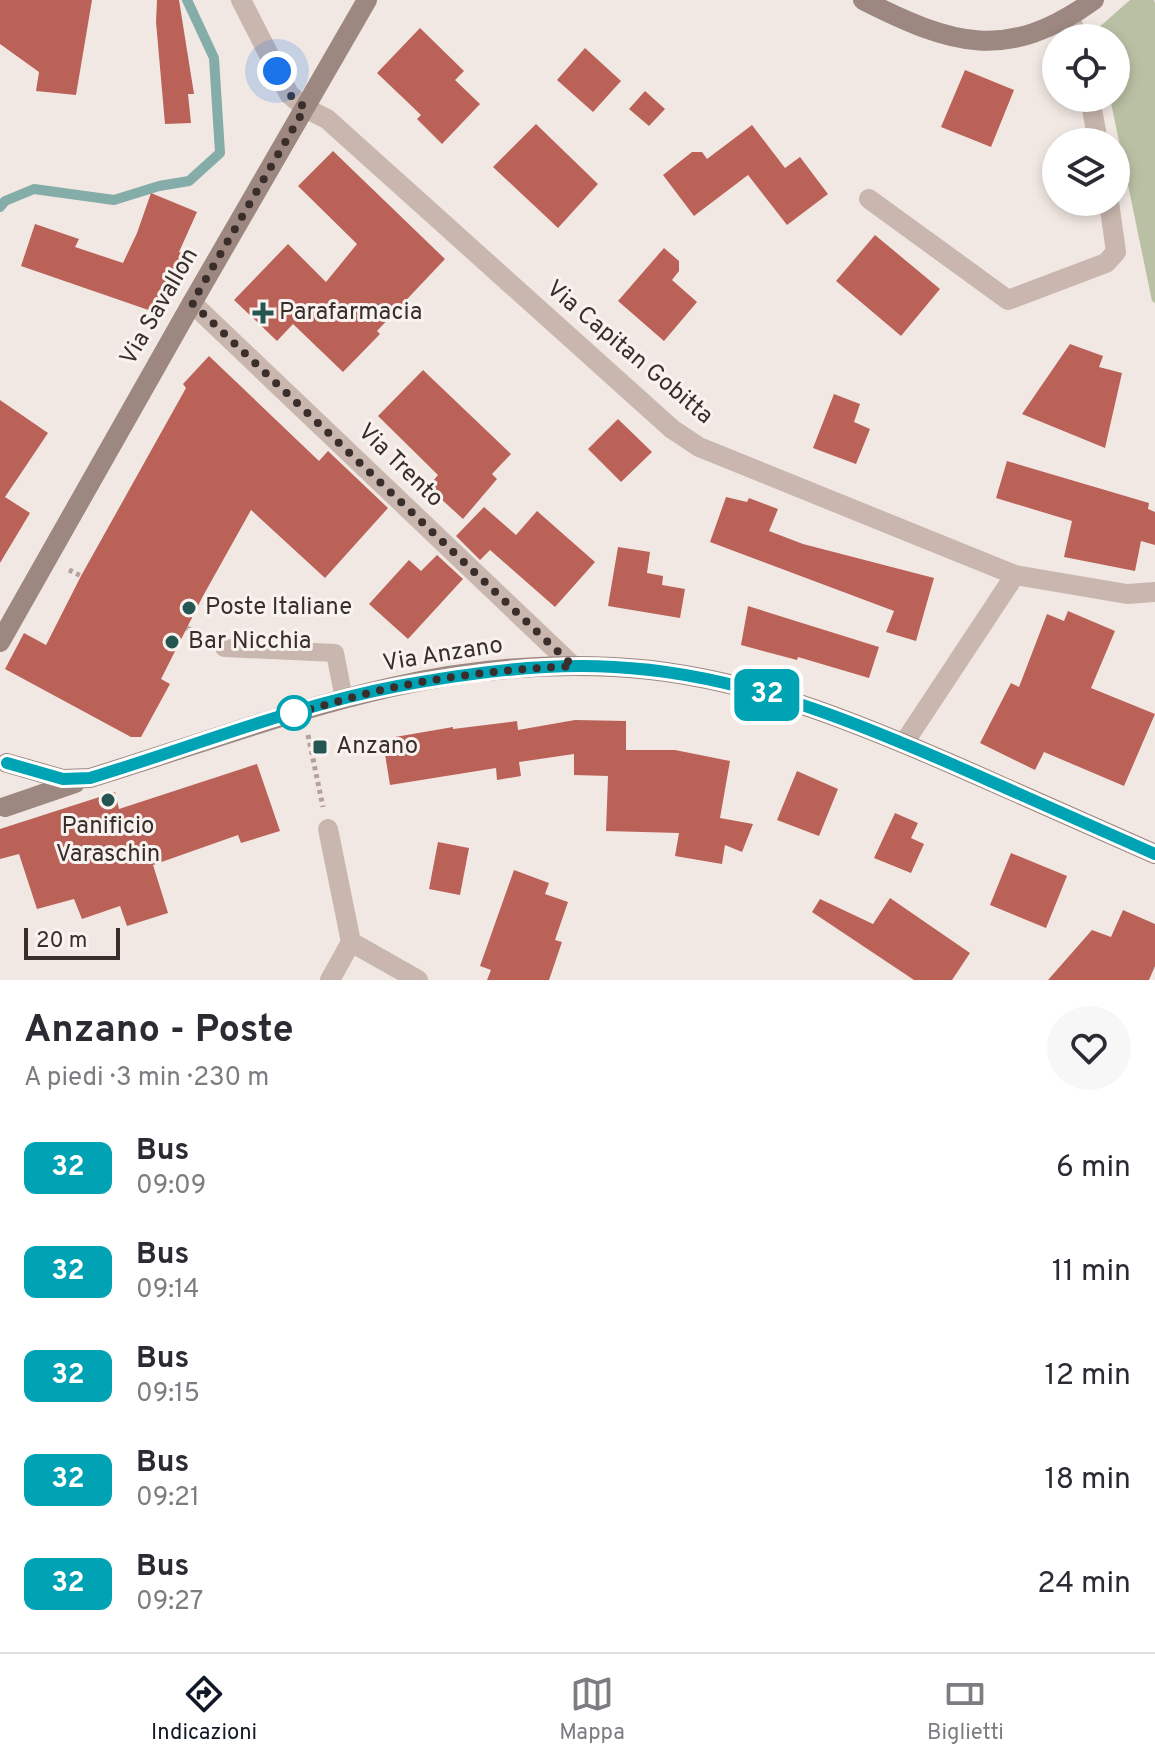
<!DOCTYPE html>
<html lang="it">
<meta charset="utf-8">
<style>
body{margin:0;font-family:Overpass,sans-serif;background:#f7f7f7;color:#2b2b33;height:100vh;display:flex;flex-direction:column;font-size:30px;white-space:nowrap}
*{box-sizing:border-box;margin:0}
p{font-size:26px;color:#7c7c81}
.icon{flex:none;width:44px;height:44px;fill:none;stroke:currentColor;stroke-width:2;stroke-linecap:round;stroke-linejoin:round}
.map{position:relative;height:980px;overflow:hidden}
.details{display:flex;flex-direction:column;background:#fff;flex:1}
.details>*{flex:none}
.badge{padding:0 16px;border-radius:12px;font-size:28px;line-height:52px}
.buttons{position:absolute;left:1042px;top:24px;display:grid;gap:16px}
.buttons a{display:grid;place-items:center;width:88px;height:88px;border-radius:50%;background:#fff;box-shadow:0 4px 12px #0003;font-size:40px}
.scale{position:absolute;left:24px;bottom:20px;width:96px;box-sizing:border-box;padding-left:8px;border:4px solid #392e2c;border-top:0;font-size:22px;line-height:28px;white-space:nowrap;color:#392e2c;-webkit-text-stroke:6px #f9f3ef;paint-order:stroke}
.you{position:absolute;width:40px;height:40px;margin:-20px;border:6px solid #fff;border-radius:50%;background:#1a73e8;box-shadow:0 0 0 12px #1a73e833}
.map>.badge{position:absolute;translate:-50% -50%;box-shadow:0 0 0 4px #fff}
.round{display:grid;place-items:center;flex:none;width:84px;height:84px;border-radius:42px;background:#f7f7f7}
.overview{display:flex;align-items:center;justify-content:space-between;height:136px;padding:0 24px}
h1{font-size:38px;font-weight:700;line-height:60px}
ul{padding:0;list-style:none}
li{display:flex;align-items:center;gap:24px;height:104px;padding:0 24px}
li div{flex:1}
li b{display:block;font-size:30px}
li em{font-style:normal}
li .badge{min-width:88px;font-weight:700;text-align:center}
.menu{display:flex;justify-content:space-around;align-items:center;height:112px;border-top:2px solid #e1e1e2;background:#fff;font-size:22px;color:#7c7c81}
.menu a{display:grid;justify-items:center;gap:4px}
.menu .selected{color:#111827}
.map>svg:first-child{display:block}
.green{fill:#bac0a4}
.lines{fill:none;stroke-linecap:round;stroke-linejoin:round}
.stream{stroke:#84aca8;stroke-width:10}
.building{fill:#ba6258}
.path{stroke:#b5a199;stroke-width:5;stroke-dasharray:4 4;stroke-linecap:butt}
.lane{stroke:#c9b7af;stroke-width:18}
.street{stroke:#c9b7af;stroke-width:20}
.secondary{stroke:#9d8781;stroke-width:20}
.line-casing{stroke:#fff;stroke-width:18}
.line{stroke:#00a3b4;stroke-width:12}
.walk{stroke:#392e2c;stroke-width:8;stroke-dasharray:0 14.4}
.poi-dot{fill:#265652;stroke:#f9f3ef;stroke-width:3}
.stop-dot{fill:#fff;stroke:#00a3b4;stroke-width:4}
.labels{text-anchor:middle;dominant-baseline:central;stroke-width:6;stroke-linejoin:round;paint-order:stroke}
.street-label{font-size:24px;fill:#392e2c;stroke:#f9f3ef}
.poi-label{font-size:24px;fill:#392e2c;stroke:#f9f3ef;text-anchor:start}
</style>
<div class="map">
<svg width="1155" height="980" viewBox="0 0 1155 980">
<rect width="100%" height="100%" fill="#f2e8e3"/>
<polygon class="green" points="1130,0 1154,0 1155,3 1155,303 1152,301 1110,98 1116,98 1116,38 1098,38 1096,30"/>
<g class="lines">
<polyline class="stream" points="0,207 5,201 34,189 114,200 159,186 189,181 220,153 214,58 187,0"/>
</g>
<g class="building">
<polygon points="0,0 92,0 76,95 36,91 39,72 0,44"/>
<polygon points="157,0 179,0 194,94 188,94 191,123 165,124 156,22"/>
<polygon points="420,28 464,71 455,80 480,104 442,144 417,119 421,115 377,73"/>
<polygon points="585,48 621,81 593,112 557,80"/>
<polygon points="965,70 1014,90 991,147 941,127"/>
<polygon points="645,91 665,109 649,126 629,109"/>
<polygon points="536,124 598,184 558,228 493,167"/>
<polygon points="752,125 785,168 800,157 828,194 787,225 748,175 694,216 663,175 692,152 702,152 707,159"/>
<polygon points="333,151 445,259 377,331 380,334 343,372 293,324 277,341 234,300 288,244 326,282 357,244 298,186"/>
<polygon points="151,193 197,212 179,252 191,257 160,314 21,266 35,224 79,239 75,247 123,263 137,233"/>
<polygon points="875,235 940,289 901,336 836,281"/>
<polygon points="664,248 679,261 679,271 672,280 697,302 664,341 618,301"/>
<polygon points="1070,344 1103,356 1099,367 1122,373 1105,448 1022,414"/>
<polygon points="209,356 319,461 328,451 388,508 325,578 251,510 203,596 161,679 170,684 141,737 131,737 5,669 24,633 46,645 81,576 186,388 183,384"/>
<polygon points="423,370 511,454 492,474 497,479 463,519 428,487 438,475 378,416"/>
<polygon points="834,394 860,404 854,422 870,429 856,464 813,448"/>
<polygon points="0,400 48,433 5,497 30,513 0,563"/>
<polygon points="618,419 652,452 621,482 588,449"/>
<polygon points="1007,461 1149,503 1148,509 1155,512 1155,545 1141,541 1135,571 1064,557 1072,521 996,498"/>
<polygon points="726,497 747,502 749,498 778,509 769,531 803,544 934,578 916,641 886,632 894,611 710,542"/>
<polygon points="484,507 516,535 537,511 595,562 555,607 490,550 480,560 456,536"/>
<polygon points="618,547 650,552 647,573 663,576 662,585 685,589 680,618 608,606"/>
<polygon points="437,555 463,579 408,639 369,604 409,560 421,571"/>
<polygon points="748,606 879,647 869,678 798,657 797,660 741,645"/>
<polygon points="1068,611 1115,631 1091,688 1155,714 1124,786 1044,752 1035,770 980,743 1011,683 1019,687 1047,614 1064,621"/>
<polygon points="575,720 626,721 626,750 675,750 730,761 720,818 753,824 742,852 725,845 722,864 675,856 679,833 606,831 608,776 574,775 574,754 519,762 521,776 497,780 496,768 390,785 385,754 398,752 395,737 453,727 453,729 517,721 518,730"/>
<polygon points="257,764 280,831 241,843 238,835 153,865 168,913 127,926 120,906 82,919 74,899 37,909 19,854 0,859 0,829 115,792 119,809"/>
<polygon points="797,771 838,789 819,836 777,820"/>
<polygon points="895,813 918,823 911,838 924,844 911,873 874,858"/>
<polygon points="438,842 469,848 460,895 429,889"/>
<polygon points="1011,853 1067,876 1046,928 990,905"/>
<polygon points="514,870 549,883 545,894 568,902 555,940 562,942 549,980 487,980 491,970 480,966"/>
<polygon points="890,898 970,953 952,980 914,980 812,912 820,899 873,924"/>
<polygon points="1123,910 1155,924 1155,966 1149,980 1048,980 1092,930 1111,937"/>
</g>
<g class="lines">
<g class="path">
<polyline points="69,570 81,576"/>
<polyline points="187,628 204,637"/>
<polyline points="308,735 323,807"/>
</g>
<polyline class="lane" points="224,648 335,653 344,699"/>
<g class="street">
<polyline points="241,0 289,94 305,108 327,119 672,429 699,447 1015,575"/>
<polyline points="1069,18 1079,38"/>
<polyline points="1090,98 1098,142"/>
<polyline points="869,199 1008,300 1106,263 1116,252 1109,202"/>
<polyline points="192,303 573,666"/>
<polyline points="904,743 1015,575 1127,594 1155,592"/>
<polyline points="328,829 351,942"/>
<polyline points="330,980 351,942 418,980"/>
</g>
<g class="secondary">
<path d="M863 0C952 45 1007 63 1094 0"/>
<polyline points="0,642 192,303 367,0"/>
<path d="M7 763 63 779 90 778C191 747 290 710 392 687 463 671 541 663 614 667 740 673 859 723 972 773 1033 800 1094 827 1155 854"/>
<polyline points="5,807 75,783"/>
</g>
</g>
<g class="lines">
<g class="line-casing">
<path id="line" d="M7 763 63 779 90 778C192 747 293 706 398 686 469 673 542 663 614 667 740 673 859 723 972 773 1033 800 1094 827 1155 854"/>
</g>
<use href="#line" class="line"/>
<path class="walk" d="M277 71 289 94 305 108 192 303 573 666C513 669 454 675 395 687 361 694 328 705 294 713"/>
</g>
<g class="poi-dot">
<path d="M259 301h8v8h8v8h-8v8h-8v-8h-8v-8h8z"/>
<circle cx="189" cy="608" r="8"/>
<circle cx="172" cy="642" r="8"/>
<rect x="312" y="739" width="16" height="16" rx="4"/>
<circle cx="108" cy="800" r="8"/>
</g>
<circle class="stop-dot" cx="294" cy="713" r="16"/>
<g class="labels">
<g class="street-label">
<text transform="translate(160 307) rotate(-60)">Via Savallon</text>
<text transform="translate(629 353) rotate(40)">Via Capitan Gobitta</text>
<text transform="translate(400 466) rotate(44)">Via Trento</text>
<text transform="translate(443 655) rotate(-9)">Via Anzano</text>
</g>
<g class="poi-label">
<text x="279" y="313">Parafarmacia</text>
<text x="205" y="608">Poste Italiane</text>
<text x="188" y="642">Bar Nicchia</text>
<text x="336" y="747">Anzano</text>
<text x="108" y="827" text-anchor="middle">Panificio<tspan x="108" dy="28">Varaschin</tspan></text>
</g>
</g>
</svg>
<div class="buttons">
<a><svg class="icon" aria-label="locate" viewBox="0 0 24 24"><circle cx="12" cy="12" r="6"/><path d="M12 2v4M12 18v4M2 12h4M18 12h4"/></svg></a>
<a><svg class="icon" aria-label="layers" viewBox="0 0 24 24"><path d="M12 4l9 5-9 5-9-5zM3 14l9 5 9-5"/></svg></a>
</div>
<div class="scale">20 m</div>
<div class="you" style="left:277px;top:71px"></div>
<b class="badge" style="left:767px;top:695px;background:#00a3b4;color:#fff">32</b>
</div>
<section class="details">
<div class="overview"><div><h1>Anzano - Poste</h1><p>A piedi · 3 min · 230 m</p></div><a class="round"><svg class="icon" aria-label="heart" viewBox="0 0 24 24"><path d="M12 20l-8-8c-3-5 5-10 8-4 3-6 11-1 8 4z"/></svg></a></div>
<ul>
<li><span class="badge" style="background:#00a3b4;color:#fff">32</span><div><b>Bus</b><p>09:09</p></div><em>6 min</em></li>
<li><span class="badge" style="background:#00a3b4;color:#fff">32</span><div><b>Bus</b><p>09:14</p></div><em>11 min</em></li>
<li><span class="badge" style="background:#00a3b4;color:#fff">32</span><div><b>Bus</b><p>09:15</p></div><em>12 min</em></li>
<li><span class="badge" style="background:#00a3b4;color:#fff">32</span><div><b>Bus</b><p>09:21</p></div><em>18 min</em></li>
<li><span class="badge" style="background:#00a3b4;color:#fff">32</span><div><b>Bus</b><p>09:27</p></div><em>24 min</em></li>
</ul>
</section>
<nav class="menu">
<a class="selected"><svg class="icon" aria-label="directions" viewBox="0 0 24 24"><path d="M12 3l9 9-9 9-9-9zM9 14v-3h6M13 9l2 2-2 2"/></svg>Indicazioni</a>
<a><svg class="icon" aria-label="map" viewBox="0 0 24 24"><path d="M3 6l6-2 6 2 6-2v14l-6 2-6-2-6 2zM9 4v14M15 6v14"/></svg>Mappa</a>
<a><svg class="icon" aria-label="tickets" viewBox="0 0 24 24"><path d="M3 7h18v10H3zM15 7v10"/></svg>Biglietti</a>
</nav>
